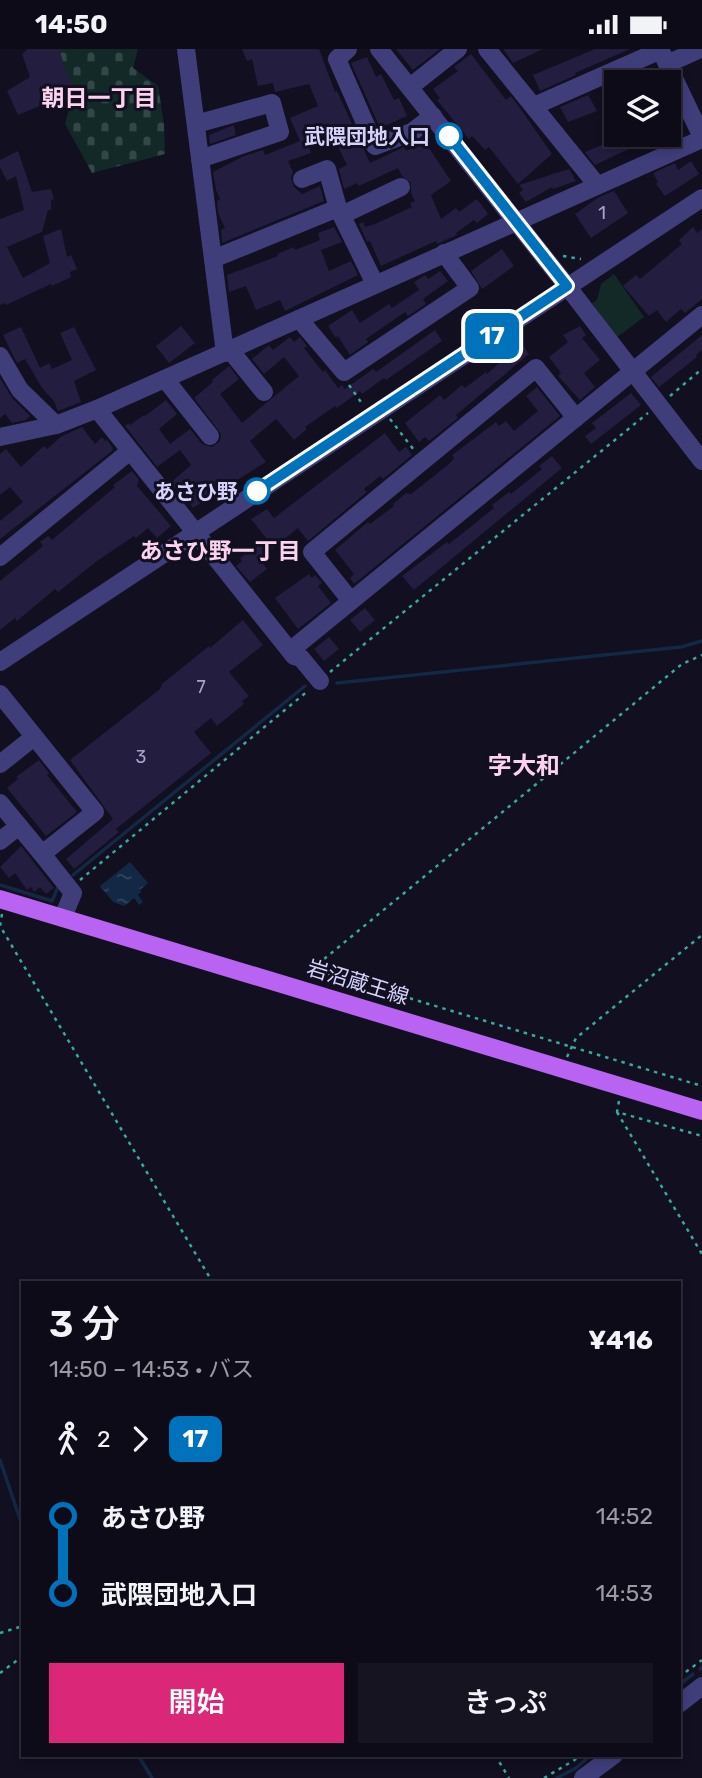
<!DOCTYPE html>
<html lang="ja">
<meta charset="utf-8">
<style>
body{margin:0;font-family:Rubik,"Noto Sans JP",sans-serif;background:#161421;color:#f1f3f6;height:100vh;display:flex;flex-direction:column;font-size:26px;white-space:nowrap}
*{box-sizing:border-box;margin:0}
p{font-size:23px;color:#9a9ba2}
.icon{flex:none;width:38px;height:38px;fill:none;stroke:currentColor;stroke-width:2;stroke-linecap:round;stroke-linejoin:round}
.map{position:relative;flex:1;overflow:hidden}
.sheet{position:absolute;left:21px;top:1232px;width:660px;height:476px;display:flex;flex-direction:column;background:#0d0b18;border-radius:0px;box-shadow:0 4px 10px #0003,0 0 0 2px #2d2b37}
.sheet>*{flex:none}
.badge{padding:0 14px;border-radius:10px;font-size:24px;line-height:46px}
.buttons{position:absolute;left:604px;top:21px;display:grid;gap:14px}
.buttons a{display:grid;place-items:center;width:77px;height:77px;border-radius:0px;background:#0d0b18;box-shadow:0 4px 10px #0003,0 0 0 2px #2d2b37;font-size:35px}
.map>.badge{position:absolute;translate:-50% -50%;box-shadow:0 0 0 4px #fff}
.legs{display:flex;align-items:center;gap:10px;height:77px;padding:0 28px;font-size:23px}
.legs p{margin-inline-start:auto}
.head{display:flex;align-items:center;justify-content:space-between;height:119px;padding:0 28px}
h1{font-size:38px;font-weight:600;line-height:52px}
.action{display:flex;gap:14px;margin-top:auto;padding:14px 28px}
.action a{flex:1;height:80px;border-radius:0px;background:#db2777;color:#fff;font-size:28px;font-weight:600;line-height:80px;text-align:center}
.action a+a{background:#161421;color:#f1f3f6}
ul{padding:0 28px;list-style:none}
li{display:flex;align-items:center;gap:24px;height:77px;font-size:26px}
li i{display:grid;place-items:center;width:10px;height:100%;margin:0 9px;background:currentColor}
li i::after{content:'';width:18px;height:18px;margin:-9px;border:5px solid;border-radius:50%;background:#0d0b18}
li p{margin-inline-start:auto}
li:first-child i{background:linear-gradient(#0000 50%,currentColor 0)}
li:last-child i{background:linear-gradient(currentColor 50%,#0000 0)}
.status{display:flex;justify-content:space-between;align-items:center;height:49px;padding:0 35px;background:#0d0b18;direction:ltr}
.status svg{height:19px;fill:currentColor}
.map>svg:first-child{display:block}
.cemetery{fill:url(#cemetery-stones)}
.green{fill:#122928}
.water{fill:url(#water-ripples)}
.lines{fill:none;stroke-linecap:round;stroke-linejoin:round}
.stream{stroke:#132845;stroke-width:3.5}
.building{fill:#231d3f}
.path{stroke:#39a89f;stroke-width:2.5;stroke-dasharray:3.5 5;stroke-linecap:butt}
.minor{stroke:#3f3e7b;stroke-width:18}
.major{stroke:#b863f1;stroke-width:18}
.line-1-casing{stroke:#fff;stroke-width:16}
.line-1{stroke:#0072bc;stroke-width:10}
.stop-1-dot{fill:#fff;stroke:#0072bc;stroke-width:3.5}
.labels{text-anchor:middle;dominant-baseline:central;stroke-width:6;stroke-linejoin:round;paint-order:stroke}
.number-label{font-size:18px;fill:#a8a5cc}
.stop-label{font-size:21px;font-weight:bold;fill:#d5d2fb;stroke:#110f20;text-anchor:end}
.street-label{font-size:21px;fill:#d5d2fb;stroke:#110f20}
.neighbourhood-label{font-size:23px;font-weight:bold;fill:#fbd3ee;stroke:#110f20}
.quarter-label{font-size:24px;font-weight:bold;fill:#fbd3ee;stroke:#110f20}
</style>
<div class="status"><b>14:50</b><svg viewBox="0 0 49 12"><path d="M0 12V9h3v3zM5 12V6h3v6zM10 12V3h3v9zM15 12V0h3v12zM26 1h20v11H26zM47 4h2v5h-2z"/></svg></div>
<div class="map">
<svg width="702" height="1729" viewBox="0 0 702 1729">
<defs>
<pattern id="cemetery-stones" width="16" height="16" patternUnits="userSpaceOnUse" patternTransform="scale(1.75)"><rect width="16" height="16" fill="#122928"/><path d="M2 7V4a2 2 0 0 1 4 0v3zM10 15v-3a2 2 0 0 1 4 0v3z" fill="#344748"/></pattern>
<pattern id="water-ripples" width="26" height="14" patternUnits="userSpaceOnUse" patternTransform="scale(1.75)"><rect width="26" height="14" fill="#132845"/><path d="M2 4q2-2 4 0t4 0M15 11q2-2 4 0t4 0" fill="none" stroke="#344661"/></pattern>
</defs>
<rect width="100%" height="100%" fill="#110f20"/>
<polygon class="cemetery" points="55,0 138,0 133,19 158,37 164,75 165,105 92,124 65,75 72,50"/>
<polygon class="green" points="614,225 644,268 616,289 592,254 597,251 601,235"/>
<polygon class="water" points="130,813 148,834 140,841 141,843 138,846 143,853 139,856 134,849 124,857 113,853 100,837"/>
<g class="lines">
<g class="stream">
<polyline points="337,634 681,598 702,592"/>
<polyline points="73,826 305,637"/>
<polyline points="0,836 52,852 58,838"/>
<polyline points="0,1411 23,1479"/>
<polyline points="700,1620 702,1618"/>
<polyline points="679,1636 693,1625"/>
<polyline points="138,1706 152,1729"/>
<polyline points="557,1729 576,1719 591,1706"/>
</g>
</g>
<g class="building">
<polygon points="28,0 59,0 63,12 62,13 73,38 58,43 59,49 18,66 7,42 30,28 22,5"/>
<polygon points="242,0 319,0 335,43 337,42 370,114 404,98 406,102 425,93 451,132 431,146 441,170 456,159 459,163 477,150 488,165 477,174 474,171 456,184 457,186 437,195 436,192 381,217 370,192 367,193 359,175 363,173 365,178 375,175 412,158 410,154 415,152 411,144 411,134 402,127 398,119 359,137 357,134 344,140 339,120 347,116 332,86 308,94 311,104 288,112 293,123 291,129 294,138 302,145 320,137 324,152 222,194 221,181 225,179 218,164 217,152 220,150 216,141 213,123 244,107 263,101 265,106 300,92 290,69 318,57 309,35 275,43 273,34 258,37 252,10 247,12"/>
<polygon points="396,0 440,0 413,21"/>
<polygon points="503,0 543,0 513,14"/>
<polygon points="595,0 630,0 575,24 576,26 540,42 533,26"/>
<polygon points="471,5 506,51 511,47 522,62 552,105 518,135 489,98 485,101 472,87 469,90 437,51 440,49 433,40 458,22 454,18"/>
<polygon points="367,8 376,28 381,25 394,51 399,49 407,67 380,79 351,14"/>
<polygon points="588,46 597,62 568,73 560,58"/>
<polygon points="234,76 236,86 210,95 209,86"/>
<polygon points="626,86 658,86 595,116 585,103"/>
<polygon points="18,102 32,143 51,140 54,150 51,151 51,161 48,161 42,183 7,198 23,229 50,214 43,187 61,180 67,208 71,206 77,220 70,223 71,228 52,237 51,235 6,256 5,254 0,256 0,170 24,161 16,127 7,132 0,118 0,111"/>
<polygon points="691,112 699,125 665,147 656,135 658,133 653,124 675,114 678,121"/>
<polygon points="569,120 576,132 553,140 552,138 526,153 519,144 523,141 519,136"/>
<polygon points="614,142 628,164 591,189 575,165 599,148"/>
<polygon points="334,178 342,193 321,201 329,222 351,212 358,226 285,262 280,251 256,261 246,237 229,243 227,226 278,207 277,205 294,198 295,201 320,191 318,184"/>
<polygon points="693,178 697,184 702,180 702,250 685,264 681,260 666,273 657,261 649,267 623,237 636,226 640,230 682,195 679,191"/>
<polygon points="502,200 514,217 482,240 471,222"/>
<polygon points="440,222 448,232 423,250 426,255 408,267 405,263 366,290 368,293 350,306 338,287 336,289 328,277 352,261 360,274 389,255 392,259 419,241 414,233 425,226 428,230"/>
<polygon points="181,277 195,294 169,314 156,297"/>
<polygon points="580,277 586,286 582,289 600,311 584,324 595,338 580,351 558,327 561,324 549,308 568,293 563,286"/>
<polygon points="21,278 40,319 49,314 52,320 72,311 60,284 74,278 96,321 74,332 81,353 58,362 54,352 42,339 25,310 17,314 3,286"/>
<polygon points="435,281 442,292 386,331 384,329 362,345 360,342 337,359 335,357 305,378 307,380 294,391 276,370 250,392 266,413 193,459 184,445 182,448 170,434 191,416 180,401 157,418 125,377 129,374 130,376 144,366 145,367 166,351 177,365 159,380 170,395 190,380 202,395 212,398 220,392 221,385 194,349 213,333 212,331 229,317 239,330 220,345 242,374 299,327 284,308 264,325 252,310 269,296 273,301 290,288 294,293 300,288 307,297 304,299 323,323 325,321 338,339 342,336 345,340 373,320 376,323"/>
<polygon points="702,286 702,301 696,306 697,308 659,338 651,328"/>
<polygon points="521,294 529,305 456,366 458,369 429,392 425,388 419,393 405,374 440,346 444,351 462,336 465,339 486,323 487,325"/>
<polygon points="0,329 12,349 30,367 26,371 12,374 5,365 0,369"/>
<polygon points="537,338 560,367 354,535 350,529 354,525 335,501 368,473 370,475 394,457 393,455 406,444 411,445 434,427 450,414 454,409 452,406 496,373 499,377 506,372 514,382 538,362 526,347"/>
<polygon points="631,344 641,356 591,395 585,387 596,379 592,374"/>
<polygon points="82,378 95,395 102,388 105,392 107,391 113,399 112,402 0,490 0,472 23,453 10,438 0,446 0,405 6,400 21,418 44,397 47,400 62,387"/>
<polygon points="385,384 399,403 406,398 412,406 383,430 380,427 364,440 367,443 308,492 298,479 259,510 267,520 250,533 236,517 242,512 240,509 266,489 251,470 267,460 274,469"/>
<polygon points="552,407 562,419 414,541 402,527 447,493 449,495 494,459 492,456 509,443 511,445 542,420 539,417"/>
<polygon points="132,422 139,431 137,437 171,477 157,489 148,479 136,489 134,487 97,512 58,543 55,540 17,572 15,569 0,581 0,532 43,497 40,493 48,487 52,491 115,438 113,436"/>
<polygon points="309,525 312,529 315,526 322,534 318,537 331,554 298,580 275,549"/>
<polygon points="365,559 375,571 360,583 350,571"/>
<polygon points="243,571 263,596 229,623 249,647 242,652 244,655 217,677 211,669 194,683 211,704 116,780 119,783 74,820 66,810 113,770 70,711 160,640 162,635 209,597 210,599"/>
<polygon points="329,588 339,600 324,612 314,600"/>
<polygon points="39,711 49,724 47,726 77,763 46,787 7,739 18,730 16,728"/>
<polygon points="21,797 54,839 46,845 40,838 34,843 31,838 27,841 15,824 9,829 0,818"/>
</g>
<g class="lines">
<g class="path">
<polyline points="563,207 581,210"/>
<polyline points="349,336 363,356"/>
<polyline points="670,347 702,320"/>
<polyline points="390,370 414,401"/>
<polyline points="330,623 648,364"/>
<polyline points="80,831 309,641"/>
<polyline points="2,865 0,877 213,1234"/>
<polyline points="312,920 702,1037"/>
<polyline points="308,929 312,920 682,615 702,606"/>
<polyline points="567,1008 576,989 702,886"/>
<polyline points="619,1052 617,1063 702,1087"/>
<polyline points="617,1063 702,1205"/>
<polyline points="0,1584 23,1577"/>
<polyline points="0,1624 23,1607"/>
<polyline points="679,1628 702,1611"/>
<polyline points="495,1706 509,1729"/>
<polyline points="544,1729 583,1706"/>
</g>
<g class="minor">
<polyline points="186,0 225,304"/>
<polyline points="348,0 337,10 375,97 412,83 433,67"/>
<polyline points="379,0 567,237 702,412"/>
<polyline points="487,0 597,136"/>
<polyline points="660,0 702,88"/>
<polyline points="667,15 700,0"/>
<polyline points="410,38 458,0"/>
<polyline points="534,57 661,1"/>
<polyline points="196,75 272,54 280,83 200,110"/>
<polyline points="302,130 327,120 338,159"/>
<polyline points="342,166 401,138"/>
<polyline points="213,210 338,159 375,235"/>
<polyline points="299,270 344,323 470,239 444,204"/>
<polyline points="230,301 264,343"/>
<polyline points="0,307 20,341 56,376"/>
<polyline points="165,330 210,387"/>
<polyline points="97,360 294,607 301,609 320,632"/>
<polyline points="0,388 56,376 97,360 702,90"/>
<polyline points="0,508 130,402"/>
<polyline points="351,552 312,503 536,319 576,369"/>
<polyline points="291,601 702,266"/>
<polyline points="0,613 702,149"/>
<polyline points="0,645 95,763 42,805 0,754"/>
<polyline points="0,715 34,688"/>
<polyline points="0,792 19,777"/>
<polyline points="42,805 73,844 63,868"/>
<polyline points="679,1655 702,1637"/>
<polyline points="583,1729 614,1706"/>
</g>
<polyline class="major" points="0,850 702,1062"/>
</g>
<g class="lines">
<g class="line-1-casing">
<polyline id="line-1" points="257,442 567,237 449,87"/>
</g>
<use href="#line-1" class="line-1"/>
</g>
<g class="stop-1-dot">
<circle cx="449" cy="87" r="12"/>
<circle cx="257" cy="442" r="12"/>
</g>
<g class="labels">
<g class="number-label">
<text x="602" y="164">1</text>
<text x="201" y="638">7</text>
<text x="141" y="708">3</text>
</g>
<g class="stop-label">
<text x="430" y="87">武隈団地入口</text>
<text x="238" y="442">あさひ野</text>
</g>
<g class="street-label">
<text transform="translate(358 933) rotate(17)">岩沼蔵王線</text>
</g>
<g class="neighbourhood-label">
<text x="99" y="49">朝日一丁目</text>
<text x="220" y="502">あさひ野一丁目</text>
</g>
<g class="quarter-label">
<text x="524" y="717">字大和</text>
</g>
</g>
</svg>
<div class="buttons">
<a><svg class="icon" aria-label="layers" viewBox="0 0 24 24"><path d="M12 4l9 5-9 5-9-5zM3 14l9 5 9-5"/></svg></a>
</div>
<b class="badge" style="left:492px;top:287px;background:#0072bc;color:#fff">17</b>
<section class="sheet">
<div class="head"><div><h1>3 分</h1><p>14:50 – 14:53 · バス</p></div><b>¥416</b></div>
<div class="legs"><svg class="icon" aria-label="walk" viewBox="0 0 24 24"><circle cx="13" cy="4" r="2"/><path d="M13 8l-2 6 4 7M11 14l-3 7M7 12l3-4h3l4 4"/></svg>2<svg class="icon" aria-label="forward" viewBox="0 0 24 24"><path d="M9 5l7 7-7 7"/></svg><b class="badge" style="background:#0072bc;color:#fff">17</b></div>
<ul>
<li><i style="color:#0072bc"></i><b>あさひ野</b><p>14:52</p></li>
<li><i style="color:#0072bc"></i><b>武隈団地入口</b><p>14:53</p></li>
</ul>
<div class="action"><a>開始</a><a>きっぷ</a></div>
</section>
</div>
